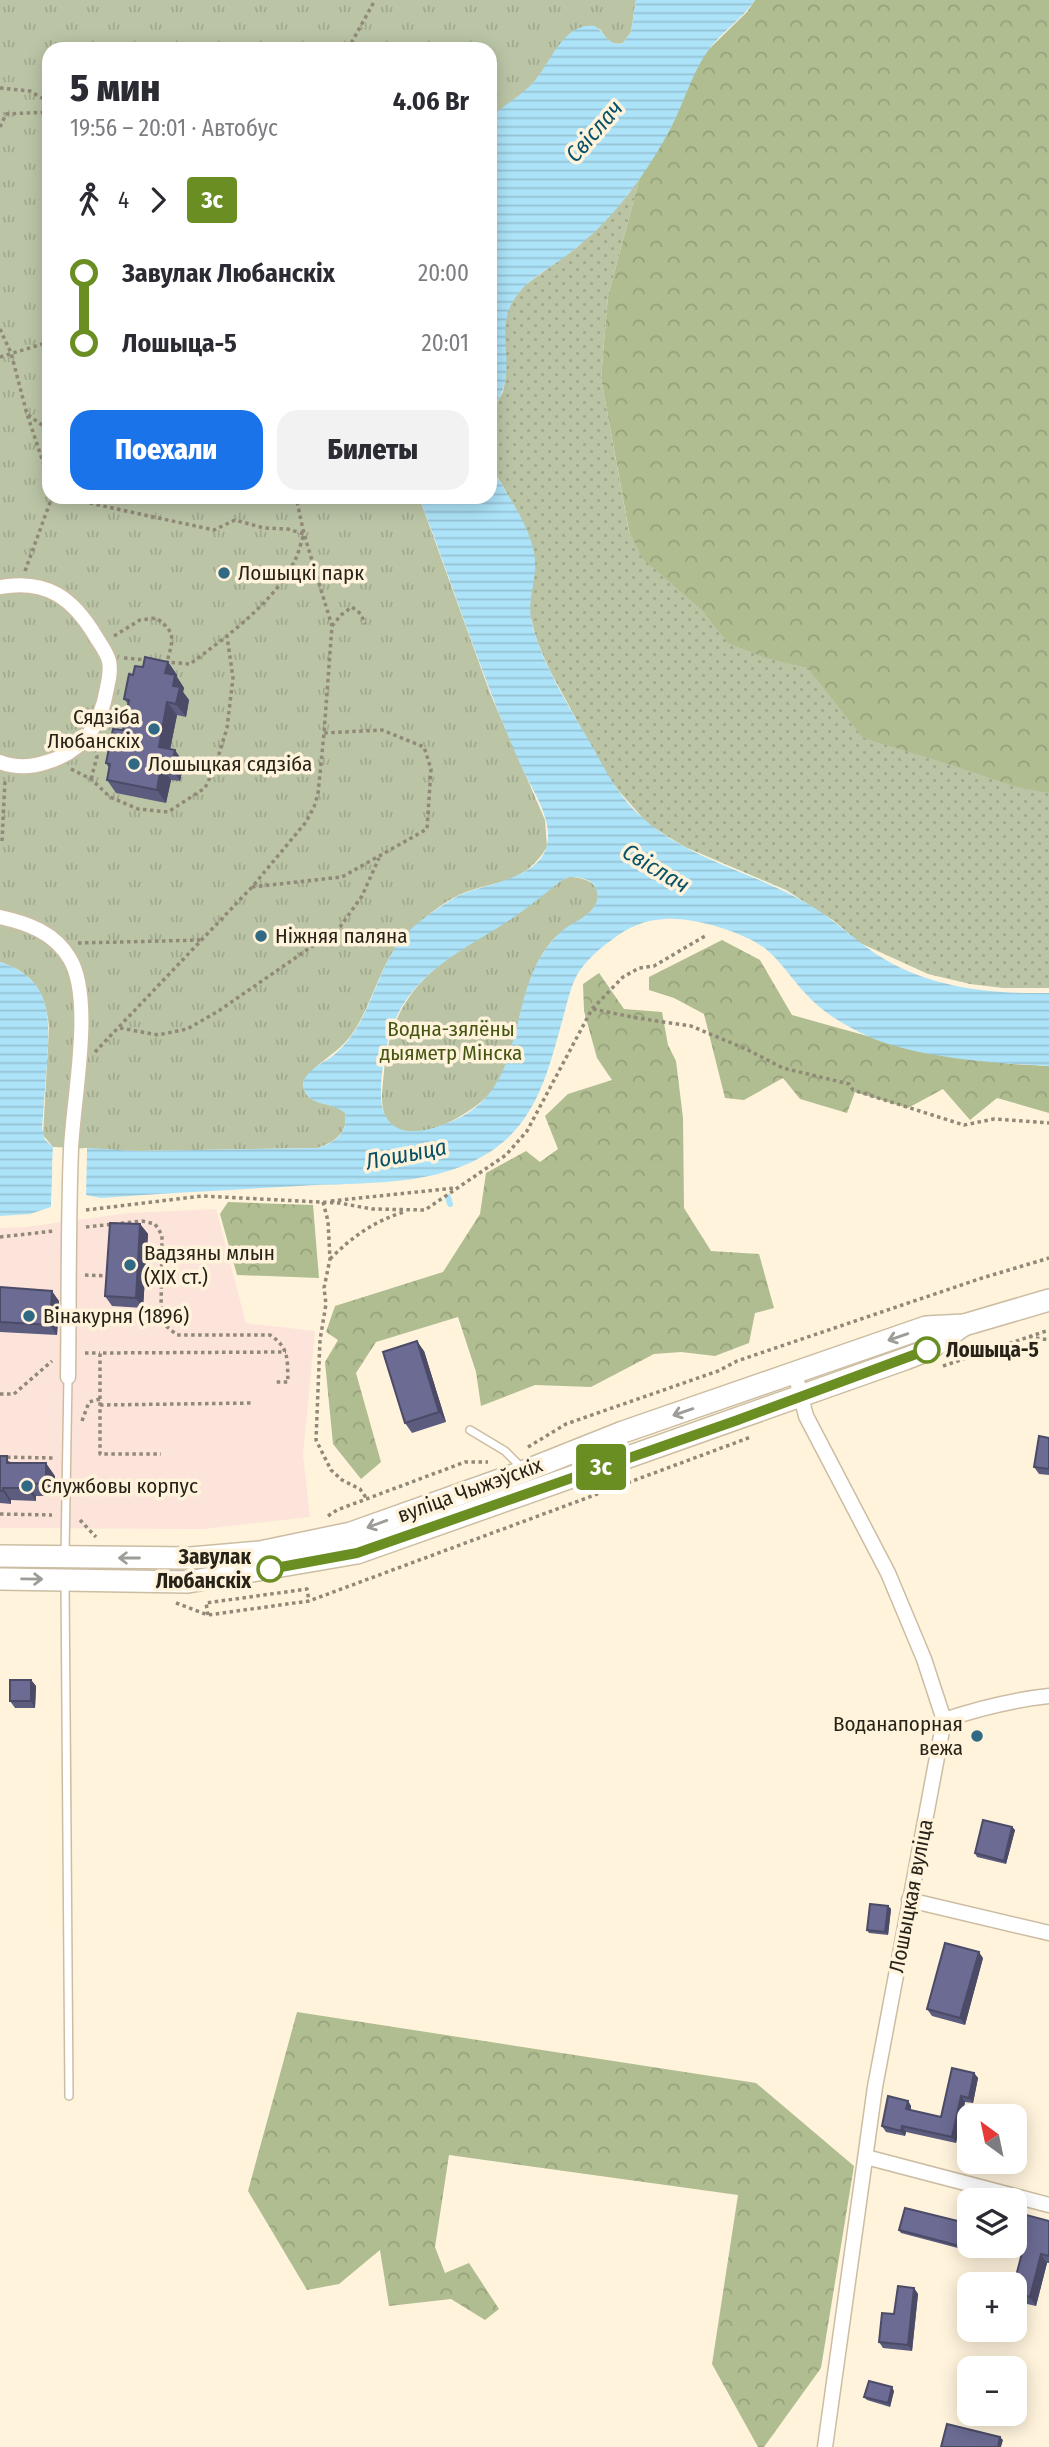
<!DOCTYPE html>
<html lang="ru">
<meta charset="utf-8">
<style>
body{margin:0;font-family:"Fira Sans Condensed",sans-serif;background:#f2f2f3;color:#2b2b33;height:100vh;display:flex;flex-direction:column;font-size:26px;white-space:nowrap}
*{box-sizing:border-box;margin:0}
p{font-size:23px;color:#7c7c81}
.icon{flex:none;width:38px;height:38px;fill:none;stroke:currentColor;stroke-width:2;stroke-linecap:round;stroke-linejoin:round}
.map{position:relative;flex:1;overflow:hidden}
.sheet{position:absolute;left:42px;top:42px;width:455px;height:462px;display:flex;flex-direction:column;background:#fff;border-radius:21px;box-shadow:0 4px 18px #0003}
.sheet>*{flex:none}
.badge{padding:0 14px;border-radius:5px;font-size:24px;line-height:46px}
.needle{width:46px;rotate:327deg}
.tools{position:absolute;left:957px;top:2104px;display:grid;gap:14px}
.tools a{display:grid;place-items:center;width:70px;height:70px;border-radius:14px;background:#fff;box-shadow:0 4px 18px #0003;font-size:35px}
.map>.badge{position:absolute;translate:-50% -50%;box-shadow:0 0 0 4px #fff}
.legs{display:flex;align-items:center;gap:10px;height:77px;padding:0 28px;font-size:23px}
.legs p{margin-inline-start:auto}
.overview{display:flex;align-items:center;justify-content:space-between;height:119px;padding:0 28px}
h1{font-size:38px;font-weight:800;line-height:52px}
.cta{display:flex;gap:14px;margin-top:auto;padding:14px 28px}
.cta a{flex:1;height:80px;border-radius:21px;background:#1a73e8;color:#fff;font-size:28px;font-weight:800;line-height:80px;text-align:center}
.cta a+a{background:#f2f2f3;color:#2b2b33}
ul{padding:0 28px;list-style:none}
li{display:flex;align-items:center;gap:24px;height:70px;font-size:26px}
li i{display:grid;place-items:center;width:10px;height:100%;margin:0 9px;background:currentColor}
li i::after{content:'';width:18px;height:18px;margin:-9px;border:5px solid;border-radius:50%;background:#fff}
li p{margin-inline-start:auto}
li:first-child i{background:linear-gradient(#0000 50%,currentColor 0)}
li:last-child i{background:linear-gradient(currentColor 50%,#0000 0)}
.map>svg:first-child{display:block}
.commercial{fill:#fde4db}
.grass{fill:url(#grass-dots)}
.forest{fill:url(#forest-crowns)}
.park{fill:url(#park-tufts)}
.water{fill:url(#water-rules);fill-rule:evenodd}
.pier{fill:#fff3dc}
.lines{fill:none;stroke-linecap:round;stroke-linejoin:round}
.stream{stroke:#ade3f8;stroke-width:6}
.lane-casing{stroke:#ccbda2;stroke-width:10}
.street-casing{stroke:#ccbda2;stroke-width:17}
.secondary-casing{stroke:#ccbda2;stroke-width:24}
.path{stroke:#918978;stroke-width:3.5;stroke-dasharray:3.5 3.5;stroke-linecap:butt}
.lane{stroke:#fff;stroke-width:7}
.street{stroke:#fff;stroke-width:14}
.secondary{stroke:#fff;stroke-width:21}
.wall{fill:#5c5c7e}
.shaded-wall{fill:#4b4b67}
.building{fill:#6b6b93;stroke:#4b4b67;stroke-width:2}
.oneway{stroke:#9e9c97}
.line-1-casing{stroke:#fff;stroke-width:16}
.line-1{stroke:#6b8e23;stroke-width:10}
.poi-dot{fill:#316883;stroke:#fff3dc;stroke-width:2.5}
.stop-1-dot{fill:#fff;stroke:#6b8e23;stroke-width:3.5}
.labels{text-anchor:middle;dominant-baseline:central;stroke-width:7;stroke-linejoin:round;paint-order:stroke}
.poi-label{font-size:21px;fill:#282318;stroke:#fff3dc;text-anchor:start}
.park-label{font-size:21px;fill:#455612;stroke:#fff3dc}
.stop-label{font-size:21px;font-weight:bold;fill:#282318;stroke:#fff3dc;text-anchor:start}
.street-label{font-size:21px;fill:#282318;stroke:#fff3dc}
.water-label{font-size:23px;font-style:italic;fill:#085268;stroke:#fff3dc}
</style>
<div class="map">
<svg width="1049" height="2447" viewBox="0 0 1049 2447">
<defs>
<pattern id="grass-dots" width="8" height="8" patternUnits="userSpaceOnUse" patternTransform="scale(1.75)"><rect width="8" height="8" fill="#bbc5a6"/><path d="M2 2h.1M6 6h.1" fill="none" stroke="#a1a98e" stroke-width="1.8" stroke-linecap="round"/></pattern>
<pattern id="forest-crowns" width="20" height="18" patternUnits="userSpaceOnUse" patternTransform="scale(1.75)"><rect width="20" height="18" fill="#afbd91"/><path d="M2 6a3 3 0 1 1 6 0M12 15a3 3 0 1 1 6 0" fill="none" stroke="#97a27c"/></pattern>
<pattern id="park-tufts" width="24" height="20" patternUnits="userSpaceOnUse" patternTransform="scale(1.75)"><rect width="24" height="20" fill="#bbc5a6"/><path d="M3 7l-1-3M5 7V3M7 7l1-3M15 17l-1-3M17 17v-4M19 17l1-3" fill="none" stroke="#a1a98e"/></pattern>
<pattern id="water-rules" width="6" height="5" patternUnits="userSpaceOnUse" patternTransform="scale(1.75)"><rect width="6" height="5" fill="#ade3f8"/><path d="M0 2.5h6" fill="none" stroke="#95c2d4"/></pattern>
</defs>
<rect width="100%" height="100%" fill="#fff3dc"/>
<polygon class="commercial" points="216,1209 246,1323 315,1331 303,1455 310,1517 203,1529 0,1528 0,1228 27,1227 128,1213"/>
<polygon class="grass" points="640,177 608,296 601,378 629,532 808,668 1049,792 1049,988 1003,988 970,984 928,974 860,943 834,921 786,890 685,847 667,836 648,824 618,790 604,770 550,671 537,641 529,611 533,577 533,549 516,509 490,464 490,414 503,392 506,376 504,328 507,313 514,298 525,285 576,248 594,232 627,196"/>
<g class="forest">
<polygon points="755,0 1049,0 1049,793 1017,787 939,761 863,738 808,668 766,658 728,643 703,611 643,559 629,531 601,378 608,296 640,177 671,127 695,71 706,52 747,12"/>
<polygon points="722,940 760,960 792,1015 921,1051 1012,1064 1049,1066 1049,1113 997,1098 970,1120 943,1089 908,1108 855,1092 847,1113 800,1099 783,1078 744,1100 725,1098 704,1014 674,998 649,990 649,977"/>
<polygon points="599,973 624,1009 662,1012 668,1045 676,1061 683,1118 684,1208 711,1251 759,1254 774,1308 755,1313 749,1343 715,1356 681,1352 654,1354 591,1387 535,1385 481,1406 476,1372 458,1317 376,1342 356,1373 381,1462 361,1479 333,1444 325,1362 338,1340 326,1332 335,1306 443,1272 480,1214 486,1173 526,1151 540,1162 558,1149 545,1116 568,1094 612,1080 597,1058 584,1011 583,984"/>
<polygon points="228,1202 313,1205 319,1278 237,1275 220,1214"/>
<polygon points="297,2012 756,2083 854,2166 821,2368 764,2447 758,2447 712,2364 738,2195 449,2155 435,2247 445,2273 469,2263 499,2309 485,2320 451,2299 389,2306 380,2250 339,2284 307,2290 248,2191"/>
</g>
<g class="park">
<path d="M0 0H636L631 32 623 43C611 46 606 39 600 29L572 32C558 48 547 66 534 82 522 97 503 105 490 119V49H49V497H419L490 693 545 820 547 847C524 884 501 879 466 892 447 899 428 915 413 928 381 955 375 1001 352 1034 338 1054 316 1062 303 1082 304 1108 330 1100 345 1112 349 1132 335 1142 318 1148L137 1151 53 1147 43 1135 49 1028C46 993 34 973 0 962Z"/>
<path d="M569 877C584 877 605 884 596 904 589 919 563 928 552 941 526 971 524 1008 513 1044 508 1060 502 1078 491 1092 474 1113 406 1154 386 1118 379 1103 383 1086 384 1071 394 979 447 960 517 913 533 902 550 884 569 877Z"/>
</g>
<g class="water">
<path d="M636 0H755C741 21 718 34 705 55 694 72 688 90 680 108 665 144 637 186 611 215 596 232 578 247 559 261 543 272 526 281 515 298 498 323 509 348 506 375 505 390 497 402 490 414V119C502 106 516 99 529 87 549 69 561 21 595 26 605 33 608 47 623 43L631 32Z"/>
<path d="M490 464C505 494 531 524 535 559 537 584 525 602 533 627 545 670 570 708 592 746 604 768 615 789 632 808 647 823 664 836 683 846 723 868 768 880 808 904 832 918 852 938 876 954 929 988 988 994 1049 993V1066C993 1063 909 1058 859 1032 839 1022 820 1010 805 993 792 979 781 962 767 950 745 932 693 917 665 919 645 920 628 927 613 939 599 949 586 960 577 975 570 988 567 1004 563 1018 549 1068 538 1119 493 1150 438 1188 362 1182 299 1186 233 1190 167 1193 101 1198L86 1195V1187L52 1185 51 1207 30 1214 0 1216V962C52 979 50 1017 47 1063 45 1085 44 1106 42 1128L45 1140 53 1147 52 1171 86 1174 87 1148 137 1151 318 1148C335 1143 349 1132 345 1113 330 1100 304 1108 303 1082 309 1068 322 1064 334 1055 341 1049 347 1042 352 1035 371 1008 378 973 397 945 410 926 435 910 454 898 479 884 539 881 547 845 553 820 533 791 523 770 483 681 454 588 419 497H490ZM569 877C579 877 592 878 596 889 604 911 576 920 563 930 556 936 550 943 545 950 508 1003 525 1087 457 1119 443 1125 427 1132 411 1131 396 1131 385 1121 382 1106 378 1083 386 1039 396 1018 417 971 466 948 507 922 526 909 544 895 562 880Z"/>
</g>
<polygon class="pier" points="53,1147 56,1147 56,1168 83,1170 83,1148 87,1148 86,1198 82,1196 82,1189 55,1188 55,1207 51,1207"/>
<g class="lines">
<polyline class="stream" points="448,1197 450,1204"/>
<g class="lane-casing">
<g id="lane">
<polyline points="470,1430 505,1451 522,1468"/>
<polyline points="65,1555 68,1377"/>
<polyline points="65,1581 69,2096"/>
</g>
</g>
<g class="street-casing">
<g id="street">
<path d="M0 587C47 579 73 598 96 637 101 645 107 653 109 661 111 670 109 679 107 688 101 724 84 751 47 762 32 767 15 768 0 762"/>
<path d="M0 917C28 923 55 933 70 959 94 1000 73 1100 71 1149 68 1225 69 1301 68 1377"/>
<polyline points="795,1373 806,1416 888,1573 924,1659 944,1720 875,2087 825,2447"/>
<path d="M944 1720C980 1708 1012 1700 1049 1696"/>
<polyline points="909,1900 1049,1933"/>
<polyline points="866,2157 1049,2205"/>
</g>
</g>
<g class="secondary-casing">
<g id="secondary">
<polyline points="0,1556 191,1558 260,1552 351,1533 525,1471 623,1432 926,1327 964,1325 1049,1300"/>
<polyline points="0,1579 188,1582 357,1553 905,1359 928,1350 964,1325"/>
</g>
</g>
<g class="path">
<polyline points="348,49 375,0"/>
<polyline points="0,88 30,91 49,102"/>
<polyline points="0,127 6,114 49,112"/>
<polyline points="0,329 11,353 27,414 49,480"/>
<polyline points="0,357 49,342"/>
<polyline points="28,415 49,430"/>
<path d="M87 497 89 503 214 530 235 520 264 528 288 529 304 534C301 542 299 552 295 560 275 602 226 637 190 664L166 662"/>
<polyline points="25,571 52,497"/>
<polyline points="332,626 341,615 352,607 361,614 365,624"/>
<path d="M114 636 140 620 156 618C177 633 173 639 167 662"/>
<polyline points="124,658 148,660"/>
<polyline points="71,769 91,779 110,797 138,809 168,812 205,788 215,767 227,728 233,678 227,636"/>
<polyline points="91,779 97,757 95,751"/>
<polyline points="2,841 5,780"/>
<polyline points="252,887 342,877 427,829 431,769 424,747 382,730 324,733"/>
<polyline points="78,943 202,940"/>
<polyline points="593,1009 637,1018 691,1026 746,1049 783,1068 849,1084 853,1090 964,1125 994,1119 1049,1123"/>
<polyline points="120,1028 158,1035 187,1029 217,1012 340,927 362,896 379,858"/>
<polyline points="95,1052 252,887 306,822 314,807 318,794 324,733 332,626 304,534 296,497"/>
<polyline points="331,1201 455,1188"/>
<polyline points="323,1202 328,1221 330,1259 324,1288 326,1304 320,1340 316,1440 331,1470 342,1480 360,1489 367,1499"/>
<polyline points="86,1210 202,1196 339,1203 372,1209 425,1210 506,1155 527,1131 592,1009 623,977 639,968 654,966 705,936"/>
<path d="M86 1227 142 1221 155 1224 162 1235 161 1313 166 1326 177 1335H270C290 1348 287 1360 288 1382H276"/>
<polyline points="0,1237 54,1231"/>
<path d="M330 1259C352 1237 374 1221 404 1212"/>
<polyline points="85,1275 109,1276"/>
<polyline points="1029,1337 1049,1340"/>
<polyline points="85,1353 100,1353"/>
<polyline points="943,1366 1049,1330"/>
<polyline points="0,1394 14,1394 52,1361"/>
<polyline points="100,1399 100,1353 286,1352"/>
<polyline points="100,1405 254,1403"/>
<polyline points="82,1421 89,1402 100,1399 100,1454 161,1454"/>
<polyline points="528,1447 566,1424 718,1371 737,1361 982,1278 1049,1258"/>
<polyline points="0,1457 54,1458"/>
<polyline points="0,1514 52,1515"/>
<polyline points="328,1516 337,1510 465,1462 488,1462"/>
<polyline points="80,1520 96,1537"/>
<polyline points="176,1603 208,1615 309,1601 751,1437"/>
<polyline points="208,1615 206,1603 307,1589 309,1601"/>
</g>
<use href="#lane" class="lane"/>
<use href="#street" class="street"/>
<use href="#secondary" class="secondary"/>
</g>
<g class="wall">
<polygon points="168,662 177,675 177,677 184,688 183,692 189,700 186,717 177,715 170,749 184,763 180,781 171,780 166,803 116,793 107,780 109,768 106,763 123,730 128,704 124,699 133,675 143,667"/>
<polygon points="140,1224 148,1234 143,1308 112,1306 105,1296"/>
<polygon points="0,1287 59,1301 57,1335 0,1332"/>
<polygon points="424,1351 446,1422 412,1433 405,1423"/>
<polygon points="1049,1438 1049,1475 1039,1474 1034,1467"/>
<polygon points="0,1456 12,1463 55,1476 54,1496 36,1496 36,1501 11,1500 11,1504 0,1503"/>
<polygon points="31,1680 36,1686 35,1708 15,1708 10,1701"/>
<polygon points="1012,1827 1015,1830 1006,1864 977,1857 975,1853"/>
<polygon points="888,1906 891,1909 888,1935 869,1933 867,1930"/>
<polygon points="983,1958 965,2025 932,2016 927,2009"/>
<polygon points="974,2073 978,2078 973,2103 965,2102 956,2143 906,2132 905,2136 886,2132 882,2126 908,2101 911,2106 911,2110 941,2117"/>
<polygon points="1049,2221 1049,2263 1047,2263 1036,2306 1018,2302 1015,2297 1015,2284 1021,2256 1011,2253 1005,2245 1015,2245"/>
<polygon points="970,2224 969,2251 901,2233 899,2230"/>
<polygon points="914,2288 918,2294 912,2351 883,2348 879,2342 894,2314"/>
<polygon points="894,2391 890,2407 867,2400 864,2397"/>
</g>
<g class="shaded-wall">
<polygon points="168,662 177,675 177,677 184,688 183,692 189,700 186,717 176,704 165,673"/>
<polygon points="167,702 177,715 168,760 159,747"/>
<polygon points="175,750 184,763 180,781 171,768"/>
<polygon points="161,766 171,780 166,803 157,790"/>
<polygon points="140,1224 148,1234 143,1308 136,1298"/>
<polygon points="52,1291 59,1301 57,1335 50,1325"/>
<polygon points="417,1341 424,1351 446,1422 439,1412"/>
<polygon points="46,1463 55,1476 54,1496 46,1484"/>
<polygon points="27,1483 36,1496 36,1501 27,1488"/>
<polygon points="3,1488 11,1500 11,1504 3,1491"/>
<polygon points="31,1680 36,1686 35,1708 31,1701"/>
<polygon points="1012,1827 1015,1830 1006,1864 1004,1861"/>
<polygon points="888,1906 891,1909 888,1935 885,1932"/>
<polygon points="979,1952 983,1958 965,2025 960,2018"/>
<polygon points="974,2073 978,2078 973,2103 969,2098"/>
<polygon points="961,2096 965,2102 956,2143 952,2137"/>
<polygon points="908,2101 911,2106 910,2115 906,2109"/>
<polygon points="902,2126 906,2132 905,2136 901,2131"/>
<polygon points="970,2239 970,2245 971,2245 969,2251 967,2248"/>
<polygon points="1041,2254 1047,2263 1036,2306 1030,2297"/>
<polygon points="914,2288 918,2294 912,2351 908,2345"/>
<polygon points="892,2387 894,2391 890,2407 888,2403"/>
<polygon points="1000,2437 1003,2440 1001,2447 998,2447"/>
</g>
<g class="building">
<polygon points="145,657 168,662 165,673 175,675 173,686 180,687 176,704 167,702 159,747 175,750 171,768 161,766 157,790 107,780 110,764 106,763 113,729 123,730 129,700 124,699 129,674 133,675 135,666 143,667"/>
<polygon points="110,1223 140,1224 136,1298 105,1296"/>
<polygon points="0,1287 52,1291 50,1325 0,1322"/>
<polygon points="417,1341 439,1412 405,1423 383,1352"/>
<polygon points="1039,1436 1049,1438 1049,1469 1034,1467"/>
<polygon points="0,1456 7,1456 7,1463 46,1463 46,1484 27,1483 27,1488 3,1488 3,1491 0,1491"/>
<rect x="10" y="1680" width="21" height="21"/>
<polygon points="983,1820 1012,1827 1004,1861 975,1853"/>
<polygon points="870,1904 888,1906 885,1932 867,1930"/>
<polygon points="945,1943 979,1952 960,2018 927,2009"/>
<polygon points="952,2068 974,2073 969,2098 961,2096 952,2137 902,2126 901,2131 882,2126 888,2096 908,2101 906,2109 941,2117"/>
<polygon points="905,2208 970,2224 970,2239 967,2248 899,2230"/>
<polygon points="1015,2212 1049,2221 1049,2256 1041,2254 1030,2297 1015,2293 1015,2284 1014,2284 1023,2249 1008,2245 1015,2245"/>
<polygon points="898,2286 914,2288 908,2345 879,2342 882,2313 894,2314"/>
<polygon points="869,2381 892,2387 888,2403 864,2397"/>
<polygon points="947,2424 1000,2437 998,2447 941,2447"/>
</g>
<defs><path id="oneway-shaft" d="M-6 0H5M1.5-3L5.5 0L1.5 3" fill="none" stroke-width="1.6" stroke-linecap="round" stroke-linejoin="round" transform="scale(1.75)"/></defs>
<g class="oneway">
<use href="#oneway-shaft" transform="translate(898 1337) rotate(161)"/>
<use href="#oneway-shaft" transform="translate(683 1412) rotate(161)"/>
<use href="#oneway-shaft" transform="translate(377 1524) rotate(160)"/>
<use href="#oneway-shaft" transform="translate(129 1558) rotate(180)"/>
<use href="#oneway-shaft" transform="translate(32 1579) rotate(1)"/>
</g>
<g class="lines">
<g class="line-1-casing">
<polyline id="line-1" points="270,1569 357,1553 735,1421 927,1350"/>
</g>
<use href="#line-1" class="line-1"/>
</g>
<g class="poi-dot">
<circle cx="224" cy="573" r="7"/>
<circle cx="154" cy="729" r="7"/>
<circle cx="134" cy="764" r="7"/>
<circle cx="261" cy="936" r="7"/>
<circle cx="130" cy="1265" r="7"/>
<circle cx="29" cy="1316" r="7"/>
<circle cx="27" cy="1486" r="7"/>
<circle cx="977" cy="1736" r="7"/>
</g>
<g class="stop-1-dot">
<circle cx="927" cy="1350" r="12"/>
<circle cx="270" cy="1569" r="12"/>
</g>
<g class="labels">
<g class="poi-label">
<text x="238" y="573">Лошыцкі парк</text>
<text x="140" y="717" text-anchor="end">Сядзіба<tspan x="140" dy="24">Любанскіх</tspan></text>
<text x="148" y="764">Лошыцкая сядзіба</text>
<text x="275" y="936">Ніжняя паляна</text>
<text x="144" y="1253">Вадзяны млын<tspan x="144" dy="24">(XIX ст.)</tspan></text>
<text x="43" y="1316">Вінакурня (1896)</text>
<text x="41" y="1486">Службовы корпус</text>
<text x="963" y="1724" text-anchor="end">Воданапорная<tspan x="963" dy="24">вежа</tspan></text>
</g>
<g class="park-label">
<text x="451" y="1029">Водна-зялёны<tspan x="451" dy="24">дыяметр Мінска</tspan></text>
</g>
<g class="stop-label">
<text x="946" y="1350">Лошыца-5</text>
<text x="251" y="1557" text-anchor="end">Завулак<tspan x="251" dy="24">Любанскіх</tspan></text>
</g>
<g class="street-label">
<text transform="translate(470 1490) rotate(-20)">вуліца Чыжэўскіх</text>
<text transform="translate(911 1896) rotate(-79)">Лошыцкая вуліца</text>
</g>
<g class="water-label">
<text transform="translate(594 131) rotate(-49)">Свіслач</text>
<text transform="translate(656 868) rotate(31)">Свіслач</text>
<text transform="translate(406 1154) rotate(-11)">Лошыца</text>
</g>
</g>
</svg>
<div class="tools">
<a><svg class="needle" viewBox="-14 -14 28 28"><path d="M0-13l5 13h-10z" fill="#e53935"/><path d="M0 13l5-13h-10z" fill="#7c7c81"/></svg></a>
<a><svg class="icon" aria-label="layers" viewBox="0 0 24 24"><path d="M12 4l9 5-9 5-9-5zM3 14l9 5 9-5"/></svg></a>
<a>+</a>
<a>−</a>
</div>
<b class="badge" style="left:601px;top:1467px;background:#6b8e23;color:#fff">3с</b>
<section class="sheet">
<div class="overview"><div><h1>5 мин</h1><p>19:56 – 20:01 · Автобус</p></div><b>4.06 Br</b></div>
<div class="legs"><svg class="icon" aria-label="walk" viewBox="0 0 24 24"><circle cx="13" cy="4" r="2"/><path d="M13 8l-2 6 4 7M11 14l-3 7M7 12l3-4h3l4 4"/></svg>4<svg class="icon" aria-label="forward" viewBox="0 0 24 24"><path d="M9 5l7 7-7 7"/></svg><b class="badge" style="background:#6b8e23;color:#fff">3с</b></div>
<ul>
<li><i style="color:#6b8e23"></i><b>Завулак Любанскіх</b><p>20:00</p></li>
<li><i style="color:#6b8e23"></i><b>Лошыца-5</b><p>20:01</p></li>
</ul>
<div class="cta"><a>Поехали</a><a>Билеты</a></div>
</section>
</div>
